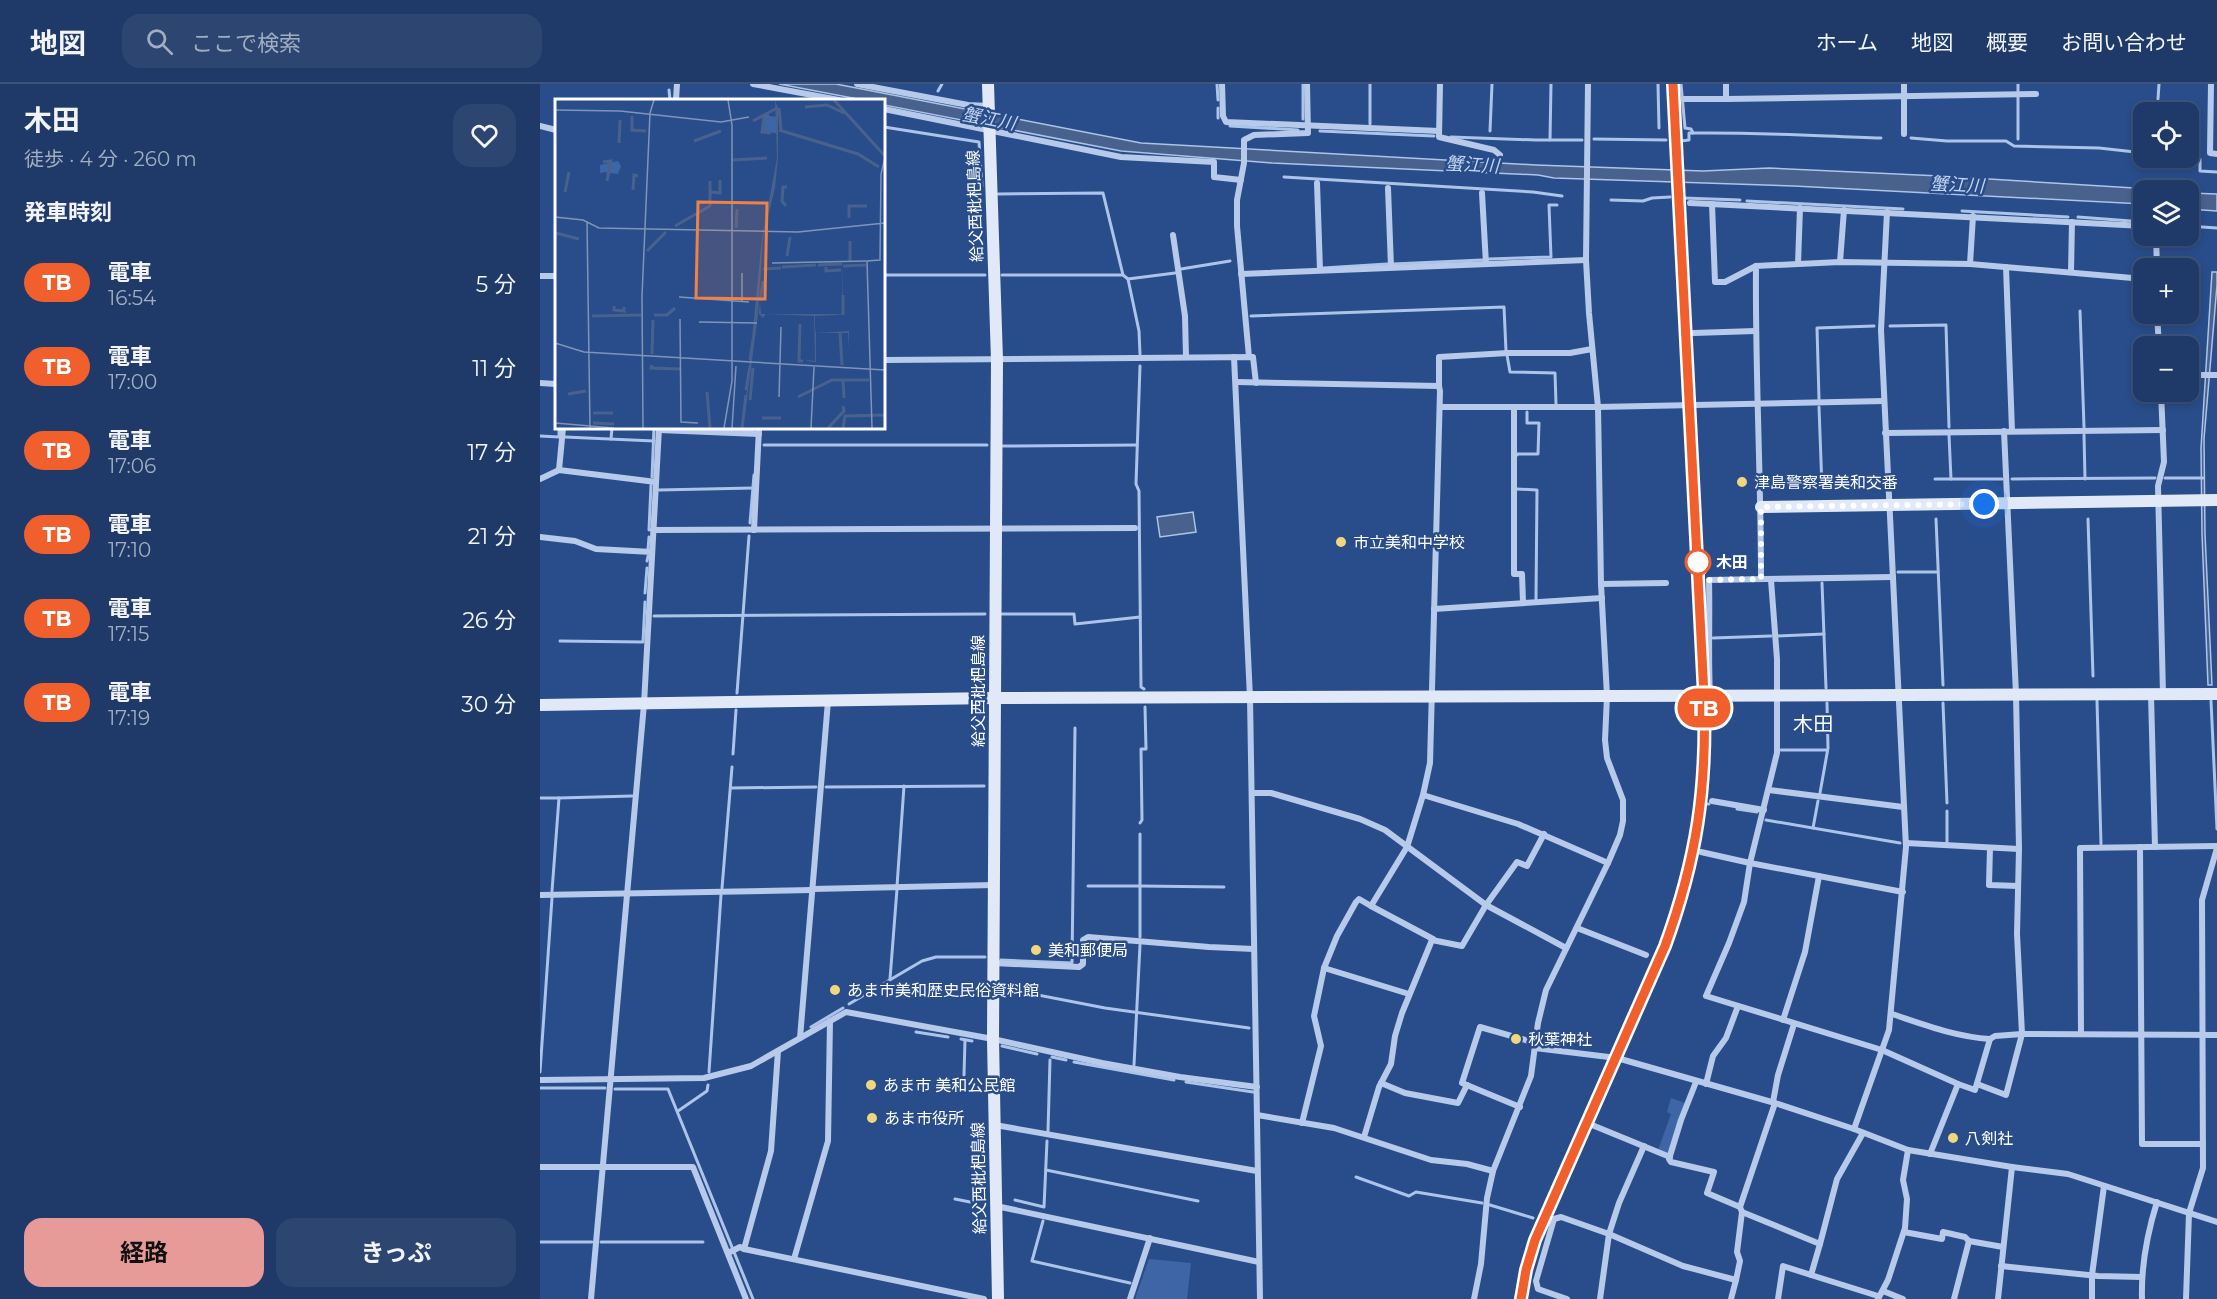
<!DOCTYPE html>
<html lang="ja">
<meta charset="utf-8">
<style>
body{margin:0;font-family:Montserrat,"Noto Sans JP",sans-serif;background:#2c4571;color:#f1f3f6;height:100vh;display:flex;flex-direction:column;font-size:22px;white-space:nowrap}
*{box-sizing:border-box;margin:0}
p{font-size:20px;color:#a1adc0}
.icon{flex:none;width:33px;height:33px;fill:none;stroke:currentColor;stroke-width:2;stroke-linecap:round;stroke-linejoin:round}
.map{position:relative;flex:1;overflow:hidden}
.side{display:flex;flex-direction:column;background:#1f3a68;width:540px}
.side>*{flex:none}
.badge{padding:0 12px;border-radius:20px;font-size:21px;line-height:39px}
.controls{position:absolute;left:1593px;top:18px;display:grid;gap:12px}
.controls a{display:grid;place-items:center;width:66px;height:66px;border-radius:12px;background:#1f3a68;box-shadow:0 3px 9px #0003,0 0 0 2px #3c547c;font-size:30px}
.you{position:absolute;width:30px;height:30px;margin:-15px;border:4px solid #fff;border-radius:50%;background:#1a73e8;box-shadow:0 0 0 9px #1a73e833}
.map>.badge{position:absolute;translate:-50% -50%;box-shadow:0 0 0 3px #fff}
h2{padding:0 24px;font-size:22px;line-height:54px}
.round{display:grid;place-items:center;flex:none;width:63px;height:63px;border-radius:18px;background:#2c4571}
.headline{display:flex;align-items:center;justify-content:space-between;height:102px;padding:0 24px}
h1{font-size:28px;font-weight:700;line-height:45px}
.action{display:flex;gap:12px;margin-top:auto;padding:12px 24px}
.action a{flex:1;height:69px;border-radius:18px;background:#e69b98;color:#111;font-size:24px;font-weight:700;line-height:69px;text-align:center}
.action a+a{background:#2c4571;color:#f1f3f6}
ul{padding:0;list-style:none}
li{display:flex;align-items:center;gap:18px;height:84px;padding:0 24px}
li div{flex:1}
li b{display:block;font-size:22px}
li em{font-style:normal}
li .badge{min-width:66px;font-weight:700;text-align:center}
header{display:flex;align-items:center;gap:36px;box-sizing:border-box;height:84px;padding:0 30px;background:#1f3a68;border-bottom:2px solid #3c547c}
header strong{font-size:28px}
nav{display:flex;gap:33px;margin-inline-start:auto;font-size:21px}
.search{width:420px;height:54px;background:#2c4571;display:flex;align-items:center;gap:15px;box-sizing:border-box;padding:0 21px;border-radius:18px;color:#a1adc0;font-size:22px}
main{display:flex;flex:1;min-height:0}
.map>svg:first-child{display:block}
.green{fill:#3e66a6}
.water{fill:#49618d;stroke:#acc4e9;stroke-width:1.5}
.lines{fill:none;stroke-linecap:round;stroke-linejoin:round}
.stream{stroke:#acc4e9;stroke-width:3}
.street{stroke:#b7cae9;stroke-width:6}
.secondary{stroke:#e1e9f8;stroke-width:12}
.rail-casing{stroke:#fff;stroke-width:5}
.rail{stroke:#294d8a;stroke-width:3;stroke-dasharray:9;stroke-linecap:butt}
.line-casing{stroke:#fff;stroke-width:14}
.line{stroke:#f05f2c;stroke-width:9}
.walk{stroke:#fff;stroke-width:6;stroke-dasharray:0 10.8}
.poi-dot{fill:#f0d77e;stroke:#294d8a;stroke-width:2}
.stop-dot{fill:#fff;stroke:#f05f2c;stroke-width:3}
.labels{text-anchor:middle;dominant-baseline:central;stroke-width:5;stroke-linejoin:round;paint-order:stroke}
.street-label{font-size:16px;fill:#fff;stroke:#294d8a}
.poi-label{font-size:16px;fill:#fff;stroke:#294d8a;text-anchor:start}
.stop-label{font-size:16px;font-weight:bold;fill:#fff;stroke:#294d8a;text-anchor:start}
.water-label{font-size:18px;font-style:italic;fill:#c3d4f0;stroke:#294d8a}
.quarter-label{font-size:20px;fill:#fff;stroke:#294d8a}
.inset-river{fill:none;stroke:#49618d;stroke-width:3}
.inset-road{fill:none;stroke:#7f94b9;stroke-width:1.5}
.view{fill:#ee8249;fill-opacity:0.15;stroke:#ee8249;stroke-width:3}
.inset-edge{fill:none;stroke:#fff;stroke-width:3}
</style>
<header>
<strong>地図</strong>
<div class="search"><svg class="icon" aria-label="search" viewBox="0 0 24 24"><circle cx="10" cy="10" r="6"/><path d="M15 15l6 6"/></svg>ここで検索</div>
<nav><a>ホーム</a><a>地図</a><a>概要</a><a>お問い合わせ</a></nav>
</header>
<main>
<section class="side">
<div class="headline"><div><h1>木田</h1><p>徒歩 · 4 分 · 260 m</p></div><a class="round"><svg class="icon" aria-label="heart" viewBox="0 0 24 24"><path d="M12 20l-8-8c-3-5 5-10 8-4 3-6 11-1 8 4z"/></svg></a></div>
<h2>発車時刻</h2>
<ul>
<li><span class="badge" style="background:#f05f2c;color:#fff">TB</span><div><b>電車</b><p>16:54</p></div><em>5 分</em></li>
<li><span class="badge" style="background:#f05f2c;color:#fff">TB</span><div><b>電車</b><p>17:00</p></div><em>11 分</em></li>
<li><span class="badge" style="background:#f05f2c;color:#fff">TB</span><div><b>電車</b><p>17:06</p></div><em>17 分</em></li>
<li><span class="badge" style="background:#f05f2c;color:#fff">TB</span><div><b>電車</b><p>17:10</p></div><em>21 分</em></li>
<li><span class="badge" style="background:#f05f2c;color:#fff">TB</span><div><b>電車</b><p>17:15</p></div><em>26 分</em></li>
<li><span class="badge" style="background:#f05f2c;color:#fff">TB</span><div><b>電車</b><p>17:19</p></div><em>30 分</em></li>
</ul>
<div class="action"><a>経路</a><a>きっぷ</a></div>
</section>
<div class="map">
<svg width="1677" height="1215" viewBox="0 0 1677 1215">
<rect width="100%" height="100%" fill="#294d8a"/>
<g class="green">
<polygon points="1131,1014 1145,1019 1128,1070 1118,1066 1131,1030 1127,1028"/>
<polygon points="609,1175 651,1179 647,1215 595,1215"/>
</g>
<g class="water">
<polygon points="239,0 296,0 601,59 996,81 1163,87 1229,84 1400,92 1627,106 1604,106 1603,120 1254,102 1014,94 998,91 732,79 581,67 344,21 344,16 323,16"/>
<polygon points="1649,109 1677,110 1677,127 1649,125"/>
<polygon points="1672,188 1677,188 1677,201 1664,355 1665,450 1672,601 1668,601 1662,450 1661,364"/>
<polygon points="653,428 656,448 620,453 617,433"/>
</g>
<g class="lines">
<g class="stream">
<polyline points="677,0 678,16"/>
<polyline points="763,0 763,35"/>
<polyline points="830,0 830,40"/>
<polyline points="1118,0 1119,44"/>
<polyline points="1141,0 1145,44 1151,45 1153,49"/>
<polyline points="1478,0 1478,7"/>
<polyline points="129,6 130,16"/>
<polyline points="398,7 402,0"/>
<polyline points="1618,15 1619,0"/>
<polyline points="678,24 678,34"/>
<polyline points="1618,28 1618,21"/>
<polyline points="690,42 758,46"/>
<polyline points="344,43 439,58 442,102"/>
<polyline points="780,47 894,52"/>
<polyline points="950,47 952,0"/>
<polyline points="911,53 996,56 1042,56"/>
<polyline points="1371,54 1407,57 1466,57 1474,62 1559,64 1604,69"/>
<polyline points="1054,55 1126,56"/>
<polyline points="1478,55 1478,13"/>
<polyline points="1010,56 1011,0"/>
<path d="M1141 57 1149 56V49H1153C1216 48 1278 52 1341 54"/>
<polyline points="1648,73 1660,75 1660,87 1677,88"/>
<polyline points="744,93 993,108 1022,112"/>
<polyline points="458,110 563,109 583,191"/>
<polyline points="1143,114 1200,116"/>
<polyline points="1071,116 1103,117 1112,114 1130,113"/>
<polyline points="1207,117 1363,125"/>
<polyline points="1422,127 1528,133"/>
<polyline points="1538,133 1604,138"/>
<polyline points="1648,142 1677,144"/>
<polyline points="949,175 1011,173 1009,121 1017,121"/>
<polyline points="853,180 942,176"/>
<polyline points="783,184 847,180"/>
<polyline points="641,185 690,177"/>
<polyline points="344,191 445,191"/>
<polyline points="462,191 583,191 588,195 635,189"/>
<polyline points="588,195 599,247 600,270"/>
<polyline points="1540,227 1544,343"/>
<polyline points="711,232 964,223 966,267"/>
<polyline points="1350,242 1406,241 1409,343"/>
<polyline points="967,271 970,288 1015,289 1016,320"/>
<path d="M600 282C599 321 597 360 596 400L599 407 601 603 604 605"/>
<polyline points="1279,315 1277,244 1334,242"/>
<polyline points="1279,323 1282,404"/>
<polyline points="145,344 214,346 214,344"/>
<polyline points="1409,351 1411,395"/>
<polyline points="1544,351 1545,395"/>
<polyline points="0,352 19,353 19,344"/>
<polyline points="25,353 114,357"/>
<polyline points="71,355 72,344"/>
<polyline points="224,361 447,361"/>
<polyline points="463,362 597,361"/>
<polyline points="977,371 977,370 998,370 999,339 987,339 987,328"/>
<polyline points="112,393 114,344"/>
<polyline points="1625,394 1663,394"/>
<polyline points="1395,395 1462,395"/>
<polyline points="1472,395 1615,394"/>
<polyline points="977,405 997,406 996,515"/>
<polyline points="119,406 213,404"/>
<polyline points="1396,435 1403,601"/>
<polyline points="1548,435 1553,592"/>
<polyline points="210,439 214,391"/>
<polyline points="109,446 111,401"/>
<polyline points="108,465 109,453"/>
<polyline points="107,477 108,472"/>
<polyline points="1358,488 1398,488"/>
<polyline points="1282,499 1286,604"/>
<polyline points="105,509 107,484"/>
<polyline points="462,530 534,530 535,540 600,533"/>
<polyline points="114,532 445,530"/>
<polyline points="1236,552 1284,550"/>
<polyline points="1173,554 1231,552"/>
<polyline points="20,557 103,558 105,518"/>
<polyline points="197,609 209,452"/>
<polyline points="1557,617 1561,760"/>
<polyline points="1671,617 1677,745"/>
<polyline points="1403,619 1407,719"/>
<polyline points="1241,666 1287,666"/>
<polyline points="193,670 196,626"/>
<polyline points="286,703 444,702"/>
<polyline points="191,704 276,703"/>
<polyline points="1280,709 1288,664 1287,619"/>
<polyline points="0,714 19,714"/>
<polyline points="1166,720 1169,720"/>
<polyline points="1197,725 1217,728"/>
<polyline points="1226,736 1360,759"/>
<polyline points="600,739 602,736 601,665 606,665 605,623"/>
<polyline points="1273,744 1278,717"/>
<polyline points="1407,759 1407,727"/>
<polyline points="357,802 364,702"/>
<polyline points="548,802 600,802"/>
<polyline points="600,802 684,803"/>
<polyline points="182,804 192,683"/>
<polyline points="12,807 19,714 92,712"/>
<polyline points="600,853 600,750"/>
<polyline points="461,876 532,879 535,644"/>
<polyline points="350,895 357,805"/>
<polyline points="462,904 565,924 709,944"/>
<polyline points="309,920 382,877 396,873 445,873"/>
<polyline points="271,943 303,924"/>
<polyline points="376,948 408,953"/>
<polyline points="421,955 432,957"/>
<polyline points="462,962 497,970"/>
<polyline points="512,973 526,976"/>
<polyline points="534,978 634,996"/>
<polyline points="594,981 600,861"/>
<polyline points="0,988 12,814"/>
<polyline points="169,988 181,811"/>
<polyline points="424,991 425,956"/>
<polyline points="646,998 713,1008"/>
<polyline points="0,1004 65,1004"/>
<polyline points="75,1005 128,1005 213,1215"/>
<polyline points="138,1027 167,1007 168,1001"/>
<polyline points="508,1047 510,976"/>
<polyline points="506,1086 658,1117"/>
<polyline points="816,1093 869,1112 876,1108 942,1119"/>
<polyline points="415,1115 430,1118"/>
<polyline points="475,1116 504,1123 507,1057"/>
<polyline points="950,1121 993,1134"/>
<polyline points="503,1137 492,1177 590,1199"/>
<polyline points="0,1158 52,1158"/>
<polyline points="61,1158 163,1158"/>
</g>
<g class="street">
<polyline points="213,0 299,16"/>
<polyline points="317,0 428,21 448,22"/>
<polyline points="682,0 683,32 686,38 899,47"/>
<polyline points="900,0 899,53 954,66 960,71"/>
<polyline points="1186,0 1186,15 1496,10"/>
<polyline points="1364,0 1364,50"/>
<polyline points="1671,0 1670,69 1677,70"/>
<polyline points="1144,15 1186,15"/>
<polyline points="136,16 137,0"/>
<polyline points="344,25 581,73 674,78 674,93 701,96"/>
<polyline points="0,42 16,46"/>
<polyline points="777,99 780,186"/>
<polyline points="848,104 851,183"/>
<polyline points="942,109 946,180"/>
<polyline points="1150,119 1604,142"/>
<polyline points="1172,120 1175,198 1185,198 1216,182"/>
<polyline points="633,151 645,232 646,273"/>
<polyline points="1616,152 1617,184"/>
<polyline points="1300,178 1304,126"/>
<polyline points="1258,180 1260,124"/>
<polyline points="1430,180 1433,132"/>
<polyline points="1466,183 1472,347"/>
<polyline points="1531,188 1532,138"/>
<polyline points="701,190 1046,176"/>
<polyline points="0,192 16,192"/>
<polyline points="1617,230 1619,262"/>
<polyline points="1154,249 1215,247"/>
<polyline points="694,273 710,614 720,1215"/>
<polyline points="709,273 697,142 697,116 704,79 704,56 714,51 768,49 767,0"/>
<polyline points="344,276 713,273 716,299"/>
<polyline points="1648,291 1677,291"/>
<polyline points="696,298 899,302 900,307 890,679 883,711 867,763 831,822 819,815 816,818 797,852 784,884 774,932 781,962 762,1039"/>
<polyline points="0,299 16,300"/>
<polyline points="899,302 899,273 968,269 1030,269 1052,265"/>
<polyline points="1621,308 1624,378 1618,402 1623,610"/>
<polyline points="901,323 1058,323 1344,317"/>
<polyline points="974,323 974,490 982,490 983,518"/>
<polyline points="119,346 219,350"/>
<polyline points="1345,349 1623,346"/>
<polyline points="19,386 23,344"/>
<polyline points="0,395 19,386 116,398"/>
<polyline points="113,446 595,444"/>
<polyline points="214,446 219,344"/>
<polyline points="0,453 35,457 56,465 112,468"/>
<path d="M1221 495C1221 390 1215 286 1216 182L1300 178 1430 180 1604 195"/>
<polyline points="1231,496 1237,575 1237,669 1210,779 1204,818 1189,859 1166,912 1342,966 1418,1000 1435,1006 1450,955 1455,952 1482,950 1477,850 1479,765 1476,610 1464,347"/>
<polyline points="1061,500 1126,499"/>
<polyline points="894,525 1062,514"/>
<polyline points="1611,611 1615,763"/>
<path d="M1170 612C1168 573 1170 535 1169 496L1353 493"/>
<polyline points="1229,706 1363,723"/>
<polyline points="712,709 731,709 820,735 845,746 946,821 1026,864"/>
<polyline points="883,711 978,740 1068,779"/>
<polyline points="1172,717 1224,726"/>
<polyline points="1366,759 1479,765"/>
<polyline points="1600,763 1602,1060 1663,1060"/>
<polyline points="1450,764 1449,801 1478,802"/>
<polyline points="1161,768 1210,779 1363,808"/>
<polyline points="272,805 454,801"/>
<polyline points="0,811 272,806"/>
<polyline points="831,822 893,855 892,856"/>
<polyline points="1037,844 1106,871"/>
<polyline points="454,879 539,883 543,880 543,856 548,853 669,863 714,865"/>
<polyline points="784,884 869,910"/>
<path d="M1352 930C1385 941 1416 953 1450 955"/>
<polyline points="1243,936 1265,868 1279,792"/>
<polyline points="1541,950 1540,764 1677,762"/>
<polyline points="260,954 288,617"/>
<polyline points="995,964 1077,974 1235,1019 1314,1045 1368,1066 1472,1083 1528,1090 1677,1138"/>
<polyline points="238,967 231,1067 204,1165 444,1215"/>
<polyline points="0,996 164,994 211,982 306,928 453,955 562,979 640,993 717,1003"/>
<polyline points="1156,998 1141,1036 1129,1075 1131,1078 1174,1088 1167,1109 1200,1123"/>
<polyline points="841,999 865,1009 918,1019 927,1001"/>
<polyline points="1166,1000 1173,972 1186,954 1198,922"/>
<polyline points="1437,1000 1466,1011 1482,950 1677,951"/>
<polyline points="1233,1018 1238,991 1254,940"/>
<polyline points="1235,1019 1200,1123 1202,1128 1280,1160 1271,1191 1243,1182 1238,1215"/>
<polyline points="980,1023 922,999 940,943 996,959"/>
<polyline points="717,1031 794,1044 891,1076 927,1080 953,1087"/>
<polyline points="455,1041 717,1087"/>
<polyline points="1052,1041 1130,1073"/>
<polyline points="1314,1045 1349,946 1366,763 1341,246 1347,128"/>
<polyline points="824,1053 839,1003 851,980 855,952 862,929 892,856 922,862 946,821 977,778 987,782 1004,750"/>
<polyline points="1390,1070 1418,1000"/>
<polyline points="0,1083 153,1083 206,1215"/>
<polyline points="456,1122 719,1178"/>
<polyline points="1364,1148 1402,1155 1403,1148 1425,1153 1429,1157"/>
<polyline points="1280,1160 1297,1095 1323,1049"/>
<polyline points="188,1169 200,1163 204,1165"/>
<polyline points="254,1175 288,1057 290,937"/>
<polyline points="1461,1182 1558,1192 1601,1193"/>
<polyline points="1271,1191 1338,1212"/>
<polyline points="1196,1196 1200,1177 1197,1168 1202,1128"/>
<polyline points="1343,1207 1363,1215"/>
<polyline points="51,1215 104,620 119,344"/>
<polyline points="590,1215 610,1154"/>
<polyline points="934,1215 941,1180 947,1114 953,1087 991,992 998,939 1006,906 1068,779 1080,751 1083,737 1083,716 1067,674 1065,656 1067,612 1061,500 1058,323 1049,229 1046,176 1048,0"/>
<polyline points="1027,1215 998,1205 996,1197 1014,1135 1021,1133 1069,1150 1143,1182 1196,1196 1191,1215"/>
<polyline points="1060,1215 1069,1150 1079,1119 1104,1062"/>
<polyline points="1338,1215 1348,1196 1365,1144 1367,1115 1363,1096 1368,1066"/>
<polyline points="1414,1215 1429,1157 1463,1163"/>
<polyline points="1458,1215 1472,1083"/>
<polyline points="1552,1215 1552,1191 1564,1102"/>
<path d="M1602 1215C1601 1181 1607 1150 1617 1118"/>
<polyline points="1646,1215 1649,1129 1663,1084 1662,816 1677,764"/>
</g>
<g class="secondary">
<polyline points="448,0 457,276 453,955 458,1215"/>
<polyline points="1221,423 1677,416"/>
<polyline points="0,621 455,614 1677,610"/>
</g>
<g class="rail-casing">
<path id="rail" d="M981 1215 986 1186 995 1156 1125 862C1157 775 1167 705 1164 612L1133 0"/>
</g>
<use href="#rail" class="rail"/>
</g>
<g class="lines">
<g class="line-casing">
<path id="line" d="M981 1215 986 1186 995 1156 1125 862C1157 774 1167 705 1164 612L1133 0"/>
</g>
<use href="#line" class="line"/>
<polyline class="walk" points="1158,478 1169,496 1221,495 1221,423 1444,420"/>
</g>
<g class="poi-dot">
<circle cx="1202" cy="398" r="6"/>
<circle cx="801" cy="458" r="6"/>
<circle cx="496" cy="866" r="6"/>
<circle cx="295" cy="906" r="6"/>
<circle cx="976" cy="955" r="6"/>
<circle cx="331" cy="1001" r="6"/>
<circle cx="332" cy="1034" r="6"/>
<circle cx="1413" cy="1054" r="6"/>
</g>
<circle class="stop-dot" cx="1158" cy="478" r="12"/>
<g class="labels">
<g class="street-label">
<text transform="translate(435 122) rotate(-92)">給父西枇杷島線</text>
<text transform="translate(438 607) rotate(-90)">給父西枇杷島線</text>
<text transform="translate(439 1094) rotate(-91)">給父西枇杷島線</text>
</g>
<g class="poi-label">
<text x="1214" y="398">津島警察署美和交番</text>
<text x="813" y="458">市立美和中学校</text>
<text x="508" y="866">美和郵便局</text>
<text x="307" y="906">あま市美和歴史民俗資料館</text>
<text x="988" y="955">秋葉神社</text>
<text x="343" y="1001">あま市 美和公民館</text>
<text x="344" y="1034">あま市役所</text>
<text x="1425" y="1054">八剣社</text>
</g>
<g class="stop-label">
<text x="1176" y="478">木田</text>
</g>
<g class="water-label">
<text transform="translate(449 35) rotate(11)">蟹江川</text>
<text transform="translate(932 81) rotate(3)">蟹江川</text>
<text transform="translate(1417 101) rotate(3)">蟹江川</text>
</g>
<g class="quarter-label">
<text x="1273" y="640">木田</text>
</g>
</g>
<g transform="translate(15 15)">
<rect width="330" height="330" fill="#294d8a"/>
<path d="M214 13V17L223 18 221 34 208 33 209 17ZM63 62 66 67 63 75 55 74 53 79 51 73 45 74V66Z" fill="#3e66a6"/>
<path d="M220 1 223 9V59L220 89 208 138 203 216 188 329 207 139 222 59ZM287 163 288 215 282 216 260 217V230L261 234 294 232V250L293 234H261V263L252 262 251 267 252 261 260 262 259 217 211 215 208 219 204 215V212L205 203 206 215H287Z" fill="#49618d"/>
<path class="inset-river" d="M279 1 329 56M250 8 272 6 289 14M224 9 226 31M77 17V31L91 32M209 18 207 33 216 34M198 22 222 9M224 31 303 55 324 68M139 42 166 32M64 44 65 21M177 61 212 59M48 63 56 62 52 82M78 91 79 76 83 77M10 93 14 73M156 93 165 94V81M155 107V82M231 107 227 102 228 88H232M294 119V107H312M120 127 155 107M181 129 182 110M0 139 1 134 24 140M92 152 111 133M232 157 235 138M295 162V142M263 166 287 165M288 167 311 166M227 168 261 166M271 168V172L286 171M208 170 226 169M288 196V216M205 202 208 182M59 207V211L69 212V208M99 216H112L120 209M37 217 86 216M245 225 244 262H248M285 234 287 266M97 255 98 221M195 261 198 241M97 266 96 269 125 270M288 281 289 299M191 291 195 267M152 293 155 329M13 295 31 292M243 298 277 281H314M195 301 198 269M38 314H58M207 319H226M38 324 59 325M187 329 191 296M273 329 289 312 288 307M288 329 290 317 330 316"/>
<path class="inset-road" d="M0 11 65 12 166 23 194 18M0 118 28 121 44 129 243 133 330 124M32 122 35 329M217 164 311 162M124 198 194 203M187 203V174M125 220 126 323 143 324M144 223 202 224M0 244 29 253 330 271M224 298 226 228M0 324 59 329M88 329 87 197 95 14 99 1M169 329 177 282V26L173 1M177 329 181 267M256 329 259 268M317 329 312 162 325 161 326 75 330 59"/>
<path class="view" d="M143 103 212 104 210 200 141 199Z"/>
<rect width="330" height="330" class="inset-edge"/>
</g>
</svg>
<div class="controls">
<a><svg class="icon" aria-label="locate" viewBox="0 0 24 24"><circle cx="12" cy="12" r="6"/><path d="M12 2v4M12 18v4M2 12h4M18 12h4"/></svg></a>
<a><svg class="icon" aria-label="layers" viewBox="0 0 24 24"><path d="M12 4l9 5-9 5-9-5zM3 14l9 5 9-5"/></svg></a>
<a>+</a>
<a>−</a>
</div>
<div class="you" style="left:1444px;top:420px"></div>
<b class="badge" style="left:1164px;top:624px;background:#f05f2c;color:#fff">TB</b>
</div>
</main>
